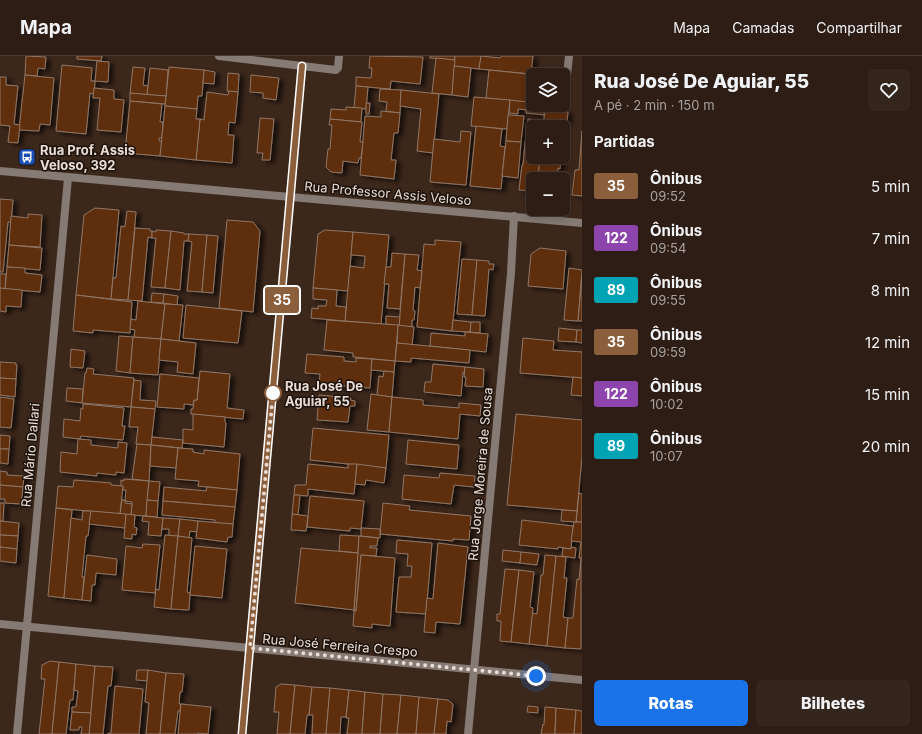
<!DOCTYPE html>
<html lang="pt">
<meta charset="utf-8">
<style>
body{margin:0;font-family:Inter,sans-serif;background:#35261d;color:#f1f3f6;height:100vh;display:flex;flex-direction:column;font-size:15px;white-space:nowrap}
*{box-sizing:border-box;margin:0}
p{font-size:13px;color:#a7a2a0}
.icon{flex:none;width:22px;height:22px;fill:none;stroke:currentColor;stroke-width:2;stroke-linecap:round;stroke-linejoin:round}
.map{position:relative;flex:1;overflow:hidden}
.sheet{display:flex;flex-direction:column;background:#2d1d14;width:340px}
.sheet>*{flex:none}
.badge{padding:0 8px;border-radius:3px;font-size:14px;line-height:26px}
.tools{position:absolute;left:526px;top:12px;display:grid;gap:8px}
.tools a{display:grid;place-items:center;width:44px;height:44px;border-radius:6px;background:#2d1d14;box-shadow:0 2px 10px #0003,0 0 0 1px #483b34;font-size:20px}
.you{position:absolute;width:20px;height:20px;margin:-10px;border:3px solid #fff;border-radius:50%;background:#1a73e8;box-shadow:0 0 0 6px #1a73e833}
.map>.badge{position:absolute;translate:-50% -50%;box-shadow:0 0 0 2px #fff}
h2{padding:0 12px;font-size:15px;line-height:36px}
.round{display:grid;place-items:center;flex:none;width:42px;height:42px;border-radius:6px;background:#35261d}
.headline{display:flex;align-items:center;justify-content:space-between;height:68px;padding:0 12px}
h1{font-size:19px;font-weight:800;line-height:30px}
.action{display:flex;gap:8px;margin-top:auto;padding:8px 12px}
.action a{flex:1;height:46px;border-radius:6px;background:#1a73e8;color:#fff;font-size:16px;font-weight:800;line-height:46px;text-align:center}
.action a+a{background:#35261d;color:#f1f3f6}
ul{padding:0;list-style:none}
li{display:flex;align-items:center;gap:12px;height:52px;padding:0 12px}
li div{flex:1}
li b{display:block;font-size:15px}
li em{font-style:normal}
li .badge{min-width:44px;font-weight:700;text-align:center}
header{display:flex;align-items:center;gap:24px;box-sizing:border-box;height:56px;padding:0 20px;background:#2d1d14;border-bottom:1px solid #483b34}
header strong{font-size:19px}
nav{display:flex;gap:22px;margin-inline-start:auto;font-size:14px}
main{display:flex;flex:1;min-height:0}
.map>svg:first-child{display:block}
.building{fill:#5e2d08;stroke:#8f7768;filter:url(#shadow)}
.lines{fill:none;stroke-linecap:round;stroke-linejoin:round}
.street{stroke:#857a74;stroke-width:8}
.line-casing{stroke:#fff;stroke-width:9}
.line{stroke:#8b5e3c;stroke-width:6}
.walk{stroke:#eadcd4;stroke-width:4;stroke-dasharray:0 7.2}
.stop-dot{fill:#fff;stroke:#8b5e3c;stroke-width:2}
.labels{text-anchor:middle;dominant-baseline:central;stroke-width:3;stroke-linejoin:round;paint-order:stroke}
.poi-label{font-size:13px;font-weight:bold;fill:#eadcd4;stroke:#1c130d;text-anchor:start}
.street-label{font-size:13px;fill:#eadcd4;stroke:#1c130d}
.stop-label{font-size:13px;font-weight:bold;fill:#eadcd4;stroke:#1c130d;text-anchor:start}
</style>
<header>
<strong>Mapa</strong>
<nav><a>Mapa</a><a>Camadas</a><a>Compartilhar</a></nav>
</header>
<main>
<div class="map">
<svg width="582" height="678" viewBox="0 0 582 678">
<defs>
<filter id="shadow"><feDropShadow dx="4.5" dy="2.5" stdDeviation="2" flood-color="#0009"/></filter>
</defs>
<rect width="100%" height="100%" fill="#3c271b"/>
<g class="building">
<polygon points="26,0 46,1 45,13 38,12 37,20 25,19"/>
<polygon points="77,0 102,0 101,5 77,3"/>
<polygon points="370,0 423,1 420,28 391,25 390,33 356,30 356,21 371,22 372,12 369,12"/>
<polygon points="430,0 455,0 455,4 430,2"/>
<polygon points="455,0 481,0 479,13 454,10"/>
<polygon points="481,0 500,2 502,0 533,0 531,18 479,13"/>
<polygon points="436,2 455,4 452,39 432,37"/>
<polygon points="97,5 109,6 108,26 95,25"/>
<polygon points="62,9 92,12 91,25 95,25 94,38 90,37 86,78 56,75"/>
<polygon points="454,10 471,12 468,41 452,39"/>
<polygon points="133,11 145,12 143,29 148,30 147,39 130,37"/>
<polygon points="169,11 204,14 202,40 198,40 197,53 165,50"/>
<polygon points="150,12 168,14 166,40 147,39"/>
<polygon points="204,14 215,16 214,28 203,27"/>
<polygon points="489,14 538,19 533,19 533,47 486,42"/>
<polygon points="228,17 239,18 238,36 227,35"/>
<polygon points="25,19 54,22 50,69 40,68 39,75 19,74"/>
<polygon points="251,19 279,22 276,44 263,42 263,37 250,36"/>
<polygon points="0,21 6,21 6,29 18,30 14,68 20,69 18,87 8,86 10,70 0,69"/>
<polygon points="356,30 368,31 366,53 354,52"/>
<polygon points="94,32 114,34 114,43 124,44 121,76 97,74 100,42 93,42"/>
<polygon points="380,33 401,34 400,57 386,55 387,46 379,45"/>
<polygon points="401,34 439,38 433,97 417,95 421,53 400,50"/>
<polygon points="229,35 238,36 235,67 229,66 228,79 234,79 232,107 196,104 200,63 204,64 207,36 228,39"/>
<polygon points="130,37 166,40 165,48 130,45"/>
<polygon points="474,41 510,44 507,73 471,70"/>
<polygon points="510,44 527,46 527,54 518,53 518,58 509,57"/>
<polygon points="130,45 162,48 160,66 163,66 162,82 159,82 159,85 162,85 160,100 125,97"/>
<polygon points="527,46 533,47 533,49 545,49 544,59 526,57"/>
<polygon points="366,47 370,47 369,58 366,58"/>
<polygon points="165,50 197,53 196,63 200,63 196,104 160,100"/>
<polygon points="346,51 362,52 361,66 330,63 331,53 346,54"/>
<polygon points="545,54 568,56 567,66 560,65 559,71 543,71"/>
<polygon points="381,55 400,57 398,77 394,77 391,104 396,104 394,123 360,119 365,60 381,61"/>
<polygon points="508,59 524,60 521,86 506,85"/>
<polygon points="260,62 274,63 270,104 262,104 263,97 257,97"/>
<polygon points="330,63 362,66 360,86 363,86 361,102 359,102 358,107 343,105 342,117 331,116 326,111 328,93 330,93 332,69 329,69"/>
<polygon points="528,63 543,65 543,71 533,71 533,89 525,88"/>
<polygon points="476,70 502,73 500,90 505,91 501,133 470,130"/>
<polygon points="461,75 471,76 466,129 430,126 434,83 460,86"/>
<polygon points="582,75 582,140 572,139 575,114 579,114"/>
<polygon points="506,85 521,86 518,122 502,120"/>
<polygon points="525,88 533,89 533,101 540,101 538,123 533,123 533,135 519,134 522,109 523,109"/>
<polygon points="540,101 561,102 560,113 558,112 557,123 538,123"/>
<polygon points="0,143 13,144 11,166 8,166 3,216 0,216"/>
<polygon points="95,152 119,154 111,243 76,239 84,159"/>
<polygon points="127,155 136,156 128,244 111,243 113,222 116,222 121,170 125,171"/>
<polygon points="28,158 42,159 40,191 9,189 11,160 28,162"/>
<polygon points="227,164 253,166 260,175 253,256 219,252"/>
<polygon points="135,172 150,173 150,175 152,175 152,182 148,181 142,245 128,244"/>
<polygon points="156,174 171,175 165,232 151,231 156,182 152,182 152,175 156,176"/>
<polygon points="325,174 353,176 348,235 313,232 318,178"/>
<polygon points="171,175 184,177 184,178 189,178 188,185 184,185 180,234 165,232"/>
<polygon points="353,176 389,179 381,268 345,265 350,210 364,212 365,200 351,199"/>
<polygon points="189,178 207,179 202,236 187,235 192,186 188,185"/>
<polygon points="207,179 218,180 213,237 202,236"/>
<polygon points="435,184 461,186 452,275 417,271 424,188 435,189"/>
<polygon points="9,189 42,192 40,214 7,211"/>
<polygon points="540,192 566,195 563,233 528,230 531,198"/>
<polygon points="392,197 405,198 400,253 387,252 389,228 384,228 386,211 391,211"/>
<polygon points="405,198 419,199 417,214 422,215 420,232 415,231 413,254 415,255 414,264 412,264 412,271 399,270"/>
<polygon points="462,203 477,204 472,259 457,258"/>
<polygon points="477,204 489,205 489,208 494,208 493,214 489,213 485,260 472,259"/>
<polygon points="7,211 25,212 25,217 42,219 40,236 5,233"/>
<polygon points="569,212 582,214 578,265 564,264"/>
<polygon points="0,218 6,218 5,233 0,232"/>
<polygon points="582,220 582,265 578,265"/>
<polygon points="0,232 22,234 21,251 6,250 6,256 0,255"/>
<polygon points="313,232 337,234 336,250 346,251 345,265 311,262 312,252 318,253 318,250 326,250 327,244 313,243"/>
<polygon points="152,237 164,238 163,247 151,246"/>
<polygon points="164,238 178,240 177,249 163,247"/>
<polygon points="76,239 132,246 130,277 93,274 93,277 73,275"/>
<polygon points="138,245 165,248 161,283 134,281 135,274 130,273 131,263 136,264"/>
<polygon points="165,248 183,249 179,285 161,283"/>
<polygon points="186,249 242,255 238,287 183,282"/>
<polygon points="386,260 400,261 399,270 386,268"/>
<polygon points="327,264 398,269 395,305 353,301 353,297 324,294"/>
<polygon points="453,264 471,266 470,276 452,275"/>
<polygon points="471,266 480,266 480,277 470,276"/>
<polygon points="398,269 414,271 412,289 397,287"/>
<polygon points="559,272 577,274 576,286 558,285"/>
<polygon points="577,274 582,274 582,287 576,286"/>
<polygon points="465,276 488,278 486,296 430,290 431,277 465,280"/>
<polygon points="119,280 133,281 130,317 116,315"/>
<polygon points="133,281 161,283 158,319 130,317"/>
<polygon points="523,282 554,285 553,294 582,296 582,322 520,317"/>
<polygon points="161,283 196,287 193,318 177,316 178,306 159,304"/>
<polygon points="397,287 470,294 469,307 411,302 411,306 395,305"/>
<polygon points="71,293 85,295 83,312 70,311"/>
<polygon points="307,298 344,301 344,305 356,306 356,302 372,303 370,332 319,328 320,318 305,317"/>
<polygon points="372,303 395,305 394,316 371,314"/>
<polygon points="0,306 16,307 16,309 17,309 16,323 0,322"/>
<polygon points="433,308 465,311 465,317 463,316 461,340 424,336 425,326 431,326"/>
<polygon points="465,311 484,313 483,331 465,330 466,321 464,321"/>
<polygon points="87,312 94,313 93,318 134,322 131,351 82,347 85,317 86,317"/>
<polygon points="200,315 230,318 227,352 244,354 243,363 191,358 191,353 193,353 194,344 197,344"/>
<polygon points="384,315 394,316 392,341 377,339 379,320 383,321"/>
<polygon points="160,318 199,322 197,344 194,344 193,349 184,348 184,353 157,351"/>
<polygon points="573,321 582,322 582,340 571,339"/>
<polygon points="0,322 16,323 15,341 0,339"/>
<polygon points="134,324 141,325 140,344 156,345 155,353 131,351"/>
<polygon points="67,332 83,333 82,347 66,345"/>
<polygon points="371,338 392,341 389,376 367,374"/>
<polygon points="319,339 351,342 350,344 355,345 355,350 350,350 348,366 317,364"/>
<polygon points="0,341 14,343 11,372 0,371"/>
<polygon points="392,341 423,344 423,349 459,352 459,347 481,349 480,360 460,358 458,383 389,376"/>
<polygon points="83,348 124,352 122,370 125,370 123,384 81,380 80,383 63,381 64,363 80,365 81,352 83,353"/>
<polygon points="131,351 155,353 151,389 136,388 138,371 129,371"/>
<polygon points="193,358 225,361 225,366 226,367 224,391 183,387 183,373 193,374"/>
<polygon points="516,358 582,364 582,401 577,455 507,449"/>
<polygon points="313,372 389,379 386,412 310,404"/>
<polygon points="0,379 10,380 9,393 0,393"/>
<polygon points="152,381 183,384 182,392 151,389"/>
<polygon points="78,383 91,384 91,389 118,392 118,386 127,387 124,417 116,416 116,419 97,417 97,420 60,416 61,396 77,398"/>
<polygon points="408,384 459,389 457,413 406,408"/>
<polygon points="137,388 151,389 149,425 132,423"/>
<polygon points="151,389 178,392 176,412 150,410"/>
<polygon points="178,392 193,393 193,396 204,398 204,394 240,398 237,434 198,430 199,425 175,423"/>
<polygon points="0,393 9,393 8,408 0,407"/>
<polygon points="308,408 348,412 348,408 357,408 354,438 308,433 308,440 294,439 295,429 306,429"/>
<polygon points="357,408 386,412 384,427 366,424 365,429 355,428"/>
<polygon points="0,415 7,416 7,419 24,420 23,431 0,429"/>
<polygon points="440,417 475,420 474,431 454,429 451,448 402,443 404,419 439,422"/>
<polygon points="124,423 149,425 146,460 131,459 132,446 125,445 126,434 123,434 123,430 121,430 121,424 124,425"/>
<polygon points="74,424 111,427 111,429 123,430 120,458 56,452 58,430 73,431"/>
<polygon points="149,425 160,426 158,445 147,444"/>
<polygon points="0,429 23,431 21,448 5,447 5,443 0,443"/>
<polygon points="164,431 206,435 207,431 237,434 235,451 163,445"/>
<polygon points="579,437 582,438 582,466 576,466"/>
<polygon points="294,439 300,439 298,459 292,458"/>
<polygon points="310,440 364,445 361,473 350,472 350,475 307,471"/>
<polygon points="122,444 125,444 125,447 132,448 131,459 120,458"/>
<polygon points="147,444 158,445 157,461 146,460"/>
<polygon points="163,445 235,451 233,468 215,467 215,464 162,459"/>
<polygon points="0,447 4,447 3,465 0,465"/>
<polygon points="383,447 410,450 409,454 471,460 469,484 453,483 453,485 380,478"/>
<polygon points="56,452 72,454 64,542 48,540"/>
<polygon points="562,454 577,455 576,466 561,465"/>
<polygon points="83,455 91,455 88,480 86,480 82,521 84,521 82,544 64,542 71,462 82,464"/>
<polygon points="91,455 126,458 125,472 89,468"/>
<polygon points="126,458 135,459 134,471 137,472 136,479 132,478 132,483 124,482"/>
<polygon points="292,458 308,460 306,475 291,474"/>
<polygon points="143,460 163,462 161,480 148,479 149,466 142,465"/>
<polygon points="163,462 180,463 178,480 169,480 169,473 162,473"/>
<polygon points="180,463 198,465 197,476 190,475 189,482 178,480"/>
<polygon points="522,464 573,470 571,493 558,491 558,493 519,489"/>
<polygon points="0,465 19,467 18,480 0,479"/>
<polygon points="198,465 233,468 232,481 228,481 227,486 196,482"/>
<polygon points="574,466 582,466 582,502 579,502 581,486 571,485"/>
<polygon points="361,472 380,473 380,482 361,480"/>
<polygon points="0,479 18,480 17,493 0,491"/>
<polygon points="165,479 178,480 171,553 154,551 156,533 159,534"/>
<polygon points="340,479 359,480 358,497 339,495"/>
<polygon points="178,480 192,482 187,536 190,537 189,554 171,553"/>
<polygon points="359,480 378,482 377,490 370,490 370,492 377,492 376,500 361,499 356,555 354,555"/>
<polygon points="397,484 432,487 426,558 396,556 399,521 411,521 412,510 407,510 408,498 396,497"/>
<polygon points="438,487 468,491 460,568 436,566 435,577 424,576 427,542 433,543"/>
<polygon points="143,488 160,489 155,537 122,534 126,490 142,492"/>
<polygon points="195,490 227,493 222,542 190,539"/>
<polygon points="0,491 17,493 16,507 0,505"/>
<polygon points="571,491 576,492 575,502 562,500 563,492 571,493"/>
<polygon points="301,492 358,497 354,554 295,547"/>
<polygon points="503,494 521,496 520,507 502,505"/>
<polygon points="521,496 539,498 537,509 520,507"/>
<polygon points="87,499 117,503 116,519 96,517 95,529 92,529 91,545 82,544"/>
<polygon points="361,499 395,502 390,570 372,568 372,572 353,570 354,555 356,555"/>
<polygon points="545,499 556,500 547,590 529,588 532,557 537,558 541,519 543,519"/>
<polygon points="556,500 566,501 564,522 567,522 563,561 568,562 565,592 547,590"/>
<polygon points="581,502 581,593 565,592 568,562 573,562 577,523 579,524"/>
<polygon points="505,513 519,514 511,586 500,585 501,565 497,565 497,558 500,558"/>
<polygon points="519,514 534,516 530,551 533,552 529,588 511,586"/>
<polygon points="50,605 59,606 52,678 39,678 45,623 41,623 42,609"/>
<polygon points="59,606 76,608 73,644 70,644 66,678 52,678"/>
<polygon points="76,608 95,610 91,657 72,656 72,651 76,651 78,635 74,634"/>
<polygon points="95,610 113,611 111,630 108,630 103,678 89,678"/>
<polygon points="137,614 148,614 147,625 136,624"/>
<polygon points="148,614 166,617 160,678 146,678 149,647 145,646"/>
<polygon points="166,617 184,618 182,636 180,636 179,648 181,648 180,655 178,655 175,678 160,678"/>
<polygon points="281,628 295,629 290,678 277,678 279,656 274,656 276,631"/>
<polygon points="295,629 312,631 309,659 307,659 305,678 290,678"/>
<polygon points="115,630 143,633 139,678 107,678 111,677"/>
<polygon points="312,631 330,632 326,678 312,678 313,659 309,659"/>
<polygon points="330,632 349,634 346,661 341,661 340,678 326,678"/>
<polygon points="349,634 365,636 362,678 347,678 349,662 346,662"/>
<polygon points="365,636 383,638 380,678 362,678"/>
<polygon points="383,638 401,639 397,678 380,678"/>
<polygon points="401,639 419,641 416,678 397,678"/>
<polygon points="419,641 438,643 434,678 416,678"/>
<polygon points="438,643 448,644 453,648 451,666 447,665 446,678 434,678"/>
<polygon points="181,648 211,651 208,678 198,677 198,678 178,678"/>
<polygon points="528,650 538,651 538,657 527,656"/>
<polygon points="545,651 556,652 555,678 541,678 543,668 544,669"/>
<polygon points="556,652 576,654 574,678 555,678"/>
<polygon points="576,654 582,655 582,678 574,678"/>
<polygon points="72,656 91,657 89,678 81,678 82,671 79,671 79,674 70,674"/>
</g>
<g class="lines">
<g class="street">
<polyline points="219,0 336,14 338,12 339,0"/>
<polyline points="565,38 569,0"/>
<polyline points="0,115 582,167"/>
<polyline points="0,568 582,624"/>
<polyline points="17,678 68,122"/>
<polyline points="242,678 302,10"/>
<polyline points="468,678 511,217 514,160"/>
</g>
</g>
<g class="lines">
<g class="line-casing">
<polyline id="line" points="242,678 302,10"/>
</g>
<use href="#line" class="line"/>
<polyline class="walk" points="273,337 250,592 536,620"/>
</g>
<defs>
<g id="bus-square" transform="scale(0.9)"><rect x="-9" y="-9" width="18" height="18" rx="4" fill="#1a4fb4" stroke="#1c130d"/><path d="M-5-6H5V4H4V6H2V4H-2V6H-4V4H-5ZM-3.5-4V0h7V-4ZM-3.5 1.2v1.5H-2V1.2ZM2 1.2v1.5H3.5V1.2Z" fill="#fff"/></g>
</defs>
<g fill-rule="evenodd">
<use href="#bus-square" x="27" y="101"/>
</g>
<circle class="stop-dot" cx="273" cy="337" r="8"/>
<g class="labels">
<g class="poi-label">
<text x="40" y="94">Rua Prof. Assis<tspan x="40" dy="15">Veloso, 392</tspan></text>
</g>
<g class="street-label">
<text transform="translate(388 137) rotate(5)">Rua Professor Assis Veloso</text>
<text transform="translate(30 399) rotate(-85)">Rua Mário Dallari</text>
<text transform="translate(480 418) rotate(-85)">Rua Jorge Moreira de Sousa</text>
<text transform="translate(340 589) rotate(5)">Rua José Ferreira Crespo</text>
</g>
<g class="stop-label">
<text x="285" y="330">Rua José De<tspan x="285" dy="15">Aguiar, 55</tspan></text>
</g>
</g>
</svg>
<div class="tools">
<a><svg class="icon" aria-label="layers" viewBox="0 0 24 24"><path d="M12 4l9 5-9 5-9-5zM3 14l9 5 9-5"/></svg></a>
<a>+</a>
<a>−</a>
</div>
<div class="you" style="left:536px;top:620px"></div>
<b class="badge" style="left:282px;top:244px;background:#8b5e3c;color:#fff">35</b>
</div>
<section class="sheet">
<div class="headline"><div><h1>Rua José De Aguiar, 55</h1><p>A pé · 2 min · 150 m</p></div><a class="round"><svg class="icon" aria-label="heart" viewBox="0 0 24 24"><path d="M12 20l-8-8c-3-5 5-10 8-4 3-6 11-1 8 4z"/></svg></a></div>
<h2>Partidas</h2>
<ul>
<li><span class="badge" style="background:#8b5e3c;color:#fff">35</span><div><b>Ônibus</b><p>09:52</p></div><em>5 min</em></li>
<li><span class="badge" style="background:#8e44ad;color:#fff">122</span><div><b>Ônibus</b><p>09:54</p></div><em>7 min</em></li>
<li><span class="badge" style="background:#00a3b4;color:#fff">89</span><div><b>Ônibus</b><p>09:55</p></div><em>8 min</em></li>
<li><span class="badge" style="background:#8b5e3c;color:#fff">35</span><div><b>Ônibus</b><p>09:59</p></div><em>12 min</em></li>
<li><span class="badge" style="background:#8e44ad;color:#fff">122</span><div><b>Ônibus</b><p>10:02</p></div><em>15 min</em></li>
<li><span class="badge" style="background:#00a3b4;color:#fff">89</span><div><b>Ônibus</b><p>10:07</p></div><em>20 min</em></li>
</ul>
<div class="action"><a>Rotas</a><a>Bilhetes</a></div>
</section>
</main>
